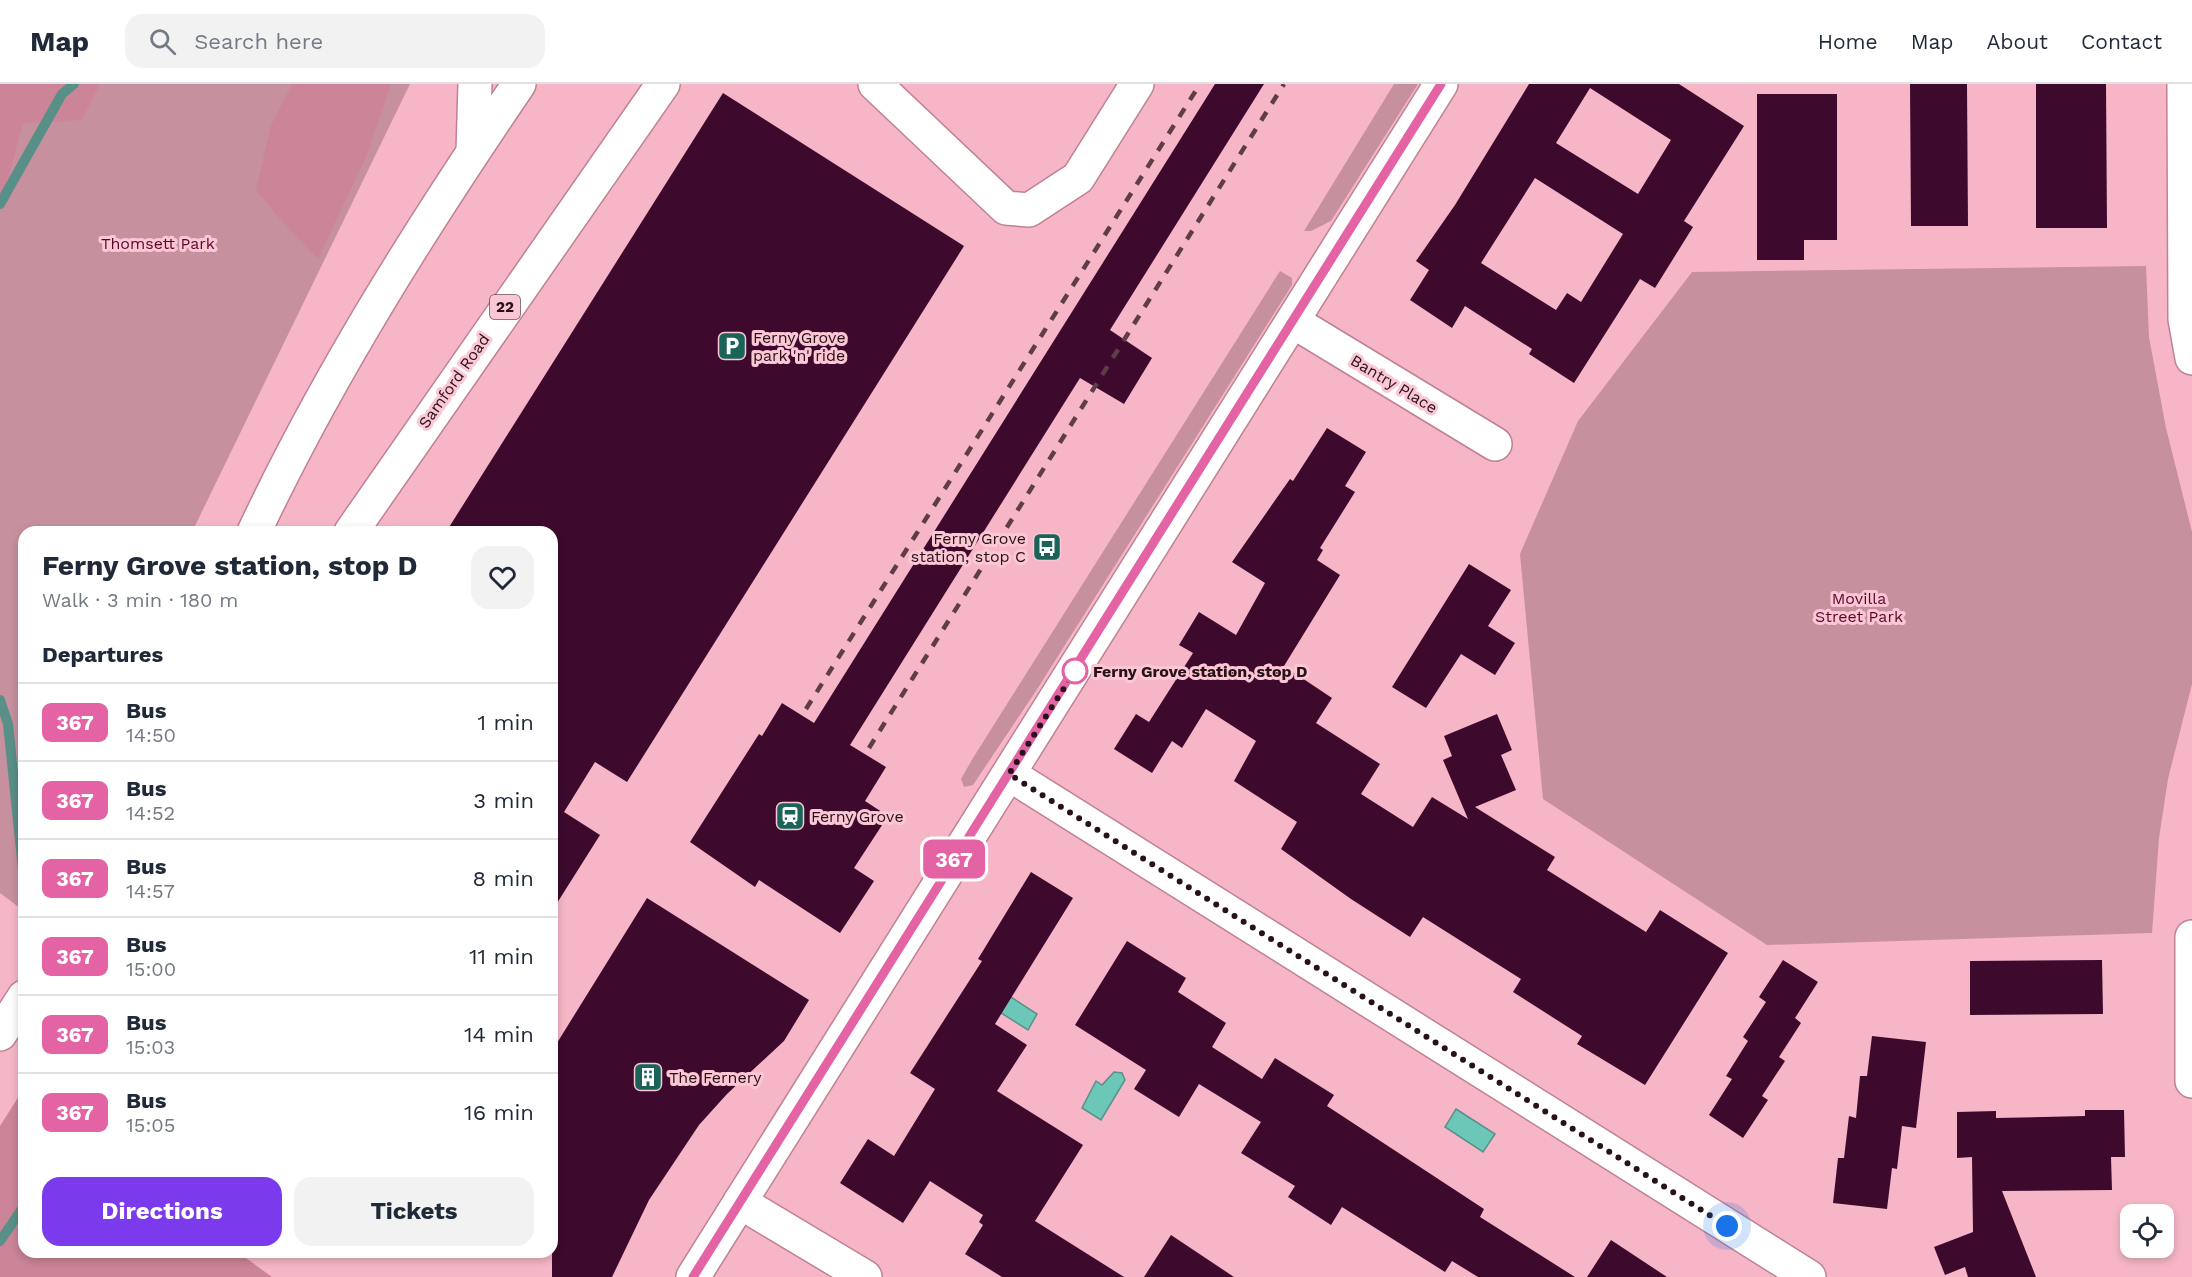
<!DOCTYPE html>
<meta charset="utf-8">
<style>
body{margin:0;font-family:"Work Sans",sans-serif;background:#f2f2f3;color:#1f2937;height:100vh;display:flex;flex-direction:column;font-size:22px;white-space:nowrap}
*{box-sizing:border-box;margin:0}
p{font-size:20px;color:#747a83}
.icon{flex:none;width:33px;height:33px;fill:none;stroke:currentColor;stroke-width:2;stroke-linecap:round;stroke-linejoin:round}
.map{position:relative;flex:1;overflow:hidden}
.details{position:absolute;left:18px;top:442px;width:540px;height:732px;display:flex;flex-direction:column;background:#fff;border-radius:18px;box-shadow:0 3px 9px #0003}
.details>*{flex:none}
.badge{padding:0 12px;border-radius:9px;font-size:21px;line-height:39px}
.tools{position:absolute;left:2120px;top:1120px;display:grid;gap:12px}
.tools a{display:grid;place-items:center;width:54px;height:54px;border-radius:12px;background:#fff;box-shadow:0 3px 9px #0003;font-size:30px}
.you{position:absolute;width:30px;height:30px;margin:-15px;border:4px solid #fff;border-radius:50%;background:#1a73e8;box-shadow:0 0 0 9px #1a73e833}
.map>.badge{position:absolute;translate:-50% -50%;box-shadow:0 0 0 3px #fff}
h2{padding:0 24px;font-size:22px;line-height:54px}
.round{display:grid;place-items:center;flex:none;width:63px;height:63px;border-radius:18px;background:#f2f2f3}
.overview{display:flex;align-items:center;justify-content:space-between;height:102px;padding:0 24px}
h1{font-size:28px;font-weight:700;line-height:45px}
.action{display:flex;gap:12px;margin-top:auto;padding:12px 24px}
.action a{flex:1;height:69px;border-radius:18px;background:#7c3aed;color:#fff;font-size:24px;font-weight:700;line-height:69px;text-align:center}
.action a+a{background:#f2f2f3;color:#1f2937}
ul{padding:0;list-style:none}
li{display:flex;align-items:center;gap:18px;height:78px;padding:0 24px;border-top:2px solid #e0e1e3}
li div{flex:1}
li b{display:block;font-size:22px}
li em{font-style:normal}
li .badge{min-width:66px;font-weight:700;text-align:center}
header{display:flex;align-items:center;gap:36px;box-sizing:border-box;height:84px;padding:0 30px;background:#fff;border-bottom:2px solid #e0e1e3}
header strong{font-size:28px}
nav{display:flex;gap:33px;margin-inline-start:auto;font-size:21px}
.search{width:420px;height:54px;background:#f2f2f3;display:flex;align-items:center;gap:15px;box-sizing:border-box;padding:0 21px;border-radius:18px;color:#747a83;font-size:22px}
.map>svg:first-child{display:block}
.green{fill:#c7909e}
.forest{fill:#cc8598}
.water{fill:#6dc7b8;stroke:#589088;stroke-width:1.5}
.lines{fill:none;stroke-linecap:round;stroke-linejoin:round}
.stream{stroke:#589088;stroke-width:10}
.building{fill:#3d0a2e;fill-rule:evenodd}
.minor-casing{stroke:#bf8292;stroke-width:36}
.major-casing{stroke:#bf8292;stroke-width:36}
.minor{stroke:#fff;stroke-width:33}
.major{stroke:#fff;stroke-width:33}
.rail{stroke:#5f3d47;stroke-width:4.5;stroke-dasharray:10 10;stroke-linecap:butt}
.line-casing{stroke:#fff;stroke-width:14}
.line{stroke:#e463a4;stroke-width:9}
.walk{stroke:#281118;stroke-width:6;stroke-dasharray:0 10.8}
.stop-dot{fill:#fff;stroke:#e463a4;stroke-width:3}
.labels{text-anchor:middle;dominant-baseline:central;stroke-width:6;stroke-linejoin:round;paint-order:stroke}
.shield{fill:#fcc7d4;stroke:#684850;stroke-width:1.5}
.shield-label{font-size:15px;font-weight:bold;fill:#281118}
.park-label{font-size:16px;fill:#5d062d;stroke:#fcc7d4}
.poi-label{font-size:16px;fill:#281118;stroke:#fcc7d4;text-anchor:start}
.street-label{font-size:16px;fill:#281118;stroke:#fcc7d4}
.stop-label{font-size:16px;font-weight:bold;fill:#281118;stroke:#fcc7d4;text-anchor:start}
</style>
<header>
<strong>Map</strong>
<div class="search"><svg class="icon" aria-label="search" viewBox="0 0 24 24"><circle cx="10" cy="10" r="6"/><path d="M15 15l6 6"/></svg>Search here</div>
<nav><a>Home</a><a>Map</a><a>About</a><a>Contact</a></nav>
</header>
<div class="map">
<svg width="2192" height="1193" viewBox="0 0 2192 1193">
<rect width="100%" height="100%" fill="#f7b6c7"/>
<g class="green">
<polygon points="0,0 410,0 192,448 24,448 24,817 20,824 0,809"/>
<polygon points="1394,0 1418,0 1331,137 1311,147 1304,147"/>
<polygon points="2146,182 2149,253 2166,344 2192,448 2192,600 2168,695 2159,754 2152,849 1767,861 1543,715 1520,470 1578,337 1692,188"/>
<polygon points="1280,187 1292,194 1292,201 1036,607 973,701 964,703 961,695 973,674"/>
</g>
<g class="forest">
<polygon points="0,0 100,0 82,36 23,39 0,125"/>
<polygon points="292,0 391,0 366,73 318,175 286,142 256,106 271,41"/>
<polygon points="24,1004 24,1168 239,1169 272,1193 0,1193 0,1042"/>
</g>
<g class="water">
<polygon points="997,904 1037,930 1028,946 987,920"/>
<polygon points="1114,988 1122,989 1125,996 1101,1036 1082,1024 1096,997 1102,1001"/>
<polygon points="1456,1025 1495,1050 1483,1068 1445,1043"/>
</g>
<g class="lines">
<g class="stream">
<polyline points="0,120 62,10 74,0"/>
<polyline points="0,616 8,640 24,795"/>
<polyline points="0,1157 24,1122"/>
</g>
</g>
<g class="building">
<polygon points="1215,0 1264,0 1110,246 1152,274 1124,320 1080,294 850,661 886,683 865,717 888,732 854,784 874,797 840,849 759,796 755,803 690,758 759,650 762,652 782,619 814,639"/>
<path d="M1529 0H1679L1744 42 1684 137 1693 143 1655 204 1640 195 1574 299 1529 270 1532 265 1465 222 1452 244 1410 216 1429 186 1416 177 1455 121ZM1590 4 1671 56 1638 110 1556 59ZM1535 94 1623 150 1581 218 1567 209 1556 226 1481 179Z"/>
<polygon points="1910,0 1967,0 1968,142 1911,142"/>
<polygon points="2036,0 2106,0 2107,144 2036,144"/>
<polygon points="723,9 964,162 627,698 595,678 564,728 600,751 552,827 552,448 446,448"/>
<polygon points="1757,10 1837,10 1837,156 1804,156 1804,176 1757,176"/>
<polygon points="1327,344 1366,368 1345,402 1355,408 1320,464 1323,466 1317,476 1340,491 1284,582 1332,614 1316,639 1380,680 1361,710 1413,743 1432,713 1468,735 1443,676 1452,672 1444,652 1497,630 1512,666 1501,671 1516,706 1475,723 1555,773 1547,786 1646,848 1660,826 1728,869 1645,1001 1577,960 1582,952 1513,908 1521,895 1423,833 1410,853 1351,815 1281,765 1297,738 1234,697 1256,657 1206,625 1182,664 1172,657 1152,689 1114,665 1136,630 1149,638 1193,569 1179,561 1199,528 1236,551 1265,499 1232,478 1290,395 1293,397"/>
<polygon points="1469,480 1511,506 1488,542 1515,559 1495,591 1461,570 1426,624 1392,603"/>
<polygon points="1031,788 1073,814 995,940 1027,961 997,1007 1083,1061 1035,1137 1124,1193 1002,1193 965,1170 983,1141 979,1138 983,1131 930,1097 903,1139 840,1099 868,1055 894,1072 935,1005 910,989 982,877 978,875"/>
<polygon points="647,814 809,916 784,957 727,1010 699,1041 649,1116 612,1193 552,1193 552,967"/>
<polygon points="1127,857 1186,894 1178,908 1226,939 1212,963 1262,995 1275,974 1334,1011 1327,1022 1484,1125 1480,1133 1575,1193 1478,1193 1452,1177 1445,1188 1342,1123 1331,1141 1288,1113 1295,1102 1241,1069 1261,1038 1199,1000 1179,1033 1134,1005 1146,986 1075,941"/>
<polygon points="1783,876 1818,898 1795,934 1801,939 1779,973 1785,977 1762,1012 1768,1016 1743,1054 1709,1031 1732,995 1726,992 1748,957 1743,953 1766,918 1759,913"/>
<polygon points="2102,876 2103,930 1970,931 1970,877"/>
<polygon points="1872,952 1926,958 1916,1044 1902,1042 1897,1085 1892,1084 1887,1125 1833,1119 1838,1074 1844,1074 1849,1032 1856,1034 1860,992 1867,992"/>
<polygon points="2085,1026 2124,1026 2125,1073 2111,1073 2112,1106 2002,1107 2036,1193 1968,1193 1965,1183 1945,1191 1934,1163 1973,1148 1972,1073 1957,1074 1957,1028 1996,1027 1996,1034 2085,1032"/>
<polygon points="1171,1151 1234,1193 1144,1193"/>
<polygon points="1611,1156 1667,1193 1587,1193"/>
</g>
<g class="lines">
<g class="minor-casing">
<g id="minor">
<polyline points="875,0 1006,124 1029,126 1078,94 1137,0"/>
<polyline points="2184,0 2185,235 2192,274"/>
<polyline points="1294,238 1495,360"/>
<polyline points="1009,690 1809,1193"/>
<polyline points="2192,853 2192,997"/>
<polyline points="740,1118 865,1193"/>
<polyline points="693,1193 1441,0"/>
</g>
</g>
<g class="major-casing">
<g id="major">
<polyline points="473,68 475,0"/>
<path d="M254 448C328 291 421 144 519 0"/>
<polyline points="351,448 663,0"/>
<polyline points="0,950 24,913"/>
</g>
</g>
<use href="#minor" class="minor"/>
<use href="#major" class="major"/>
<g class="rail">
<polyline points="806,625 1200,0"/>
<polyline points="869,664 1284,0"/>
</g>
</g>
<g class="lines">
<g class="line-casing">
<polyline id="line" points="693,1193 1441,0"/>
</g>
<use href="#line" class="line"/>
<polyline class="walk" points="1075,587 1009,690 1727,1142"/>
</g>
<defs>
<g id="parking-square" transform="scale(1.5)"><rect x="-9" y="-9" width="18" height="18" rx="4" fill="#196359" stroke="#fcc7d4"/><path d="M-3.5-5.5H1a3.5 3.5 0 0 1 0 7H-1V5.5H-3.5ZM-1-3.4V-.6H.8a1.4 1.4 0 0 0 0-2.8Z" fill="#fff"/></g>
<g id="bus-square" transform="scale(1.5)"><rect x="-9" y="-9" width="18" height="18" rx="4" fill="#196359" stroke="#fcc7d4"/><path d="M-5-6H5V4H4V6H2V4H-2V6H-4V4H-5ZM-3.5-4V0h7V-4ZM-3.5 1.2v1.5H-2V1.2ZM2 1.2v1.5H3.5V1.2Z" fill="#fff"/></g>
<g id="station-square" transform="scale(1.5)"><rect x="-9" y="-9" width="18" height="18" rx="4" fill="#196359" stroke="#fcc7d4"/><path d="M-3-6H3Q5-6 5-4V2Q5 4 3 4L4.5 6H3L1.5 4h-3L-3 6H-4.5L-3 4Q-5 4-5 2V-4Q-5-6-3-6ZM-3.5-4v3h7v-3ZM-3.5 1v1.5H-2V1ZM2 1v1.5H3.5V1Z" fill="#fff"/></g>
<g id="building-square" transform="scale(1.5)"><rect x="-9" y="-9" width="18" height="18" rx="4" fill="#196359" stroke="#fcc7d4"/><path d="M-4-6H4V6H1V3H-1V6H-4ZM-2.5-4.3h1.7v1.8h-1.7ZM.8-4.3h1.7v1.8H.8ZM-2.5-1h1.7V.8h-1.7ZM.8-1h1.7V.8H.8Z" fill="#fff"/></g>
</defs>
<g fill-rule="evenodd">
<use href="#parking-square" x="732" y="262"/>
<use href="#bus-square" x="1047" y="463"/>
<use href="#station-square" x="790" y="732"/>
<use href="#building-square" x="648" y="993"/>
</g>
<circle class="stop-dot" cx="1075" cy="587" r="12"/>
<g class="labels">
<rect class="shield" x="490" y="211" width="30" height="24" rx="4.5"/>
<g class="shield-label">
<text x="505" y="223">22</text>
</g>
<g class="park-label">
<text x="158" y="159">Thomsett Park</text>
<text x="1859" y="514">Movilla<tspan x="1859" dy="18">Street Park</tspan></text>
</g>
<g class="poi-label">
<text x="753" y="253">Ferny Grove<tspan x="753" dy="18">park 'n' ride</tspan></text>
<text x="1026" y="454" text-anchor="end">Ferny Grove<tspan x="1026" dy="18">station, stop C</tspan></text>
<text x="811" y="732">Ferny Grove</text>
<text x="669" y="993">The Fernery</text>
</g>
<g class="street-label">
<text transform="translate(454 297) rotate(-55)">Samford Road</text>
<text transform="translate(1394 300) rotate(31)">Bantry Place</text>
</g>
<g class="stop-label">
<text x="1093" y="587">Ferny Grove station, stop D</text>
</g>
</g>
</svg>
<div class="tools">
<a><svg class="icon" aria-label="locate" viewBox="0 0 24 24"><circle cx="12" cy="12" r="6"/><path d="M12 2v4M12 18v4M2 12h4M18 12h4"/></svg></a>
</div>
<div class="you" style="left:1727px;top:1142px"></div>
<b class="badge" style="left:954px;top:775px;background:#e463a4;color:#fff">367</b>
<section class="details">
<div class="overview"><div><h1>Ferny Grove station, stop D</h1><p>Walk · 3 min · 180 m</p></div><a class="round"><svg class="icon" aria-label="heart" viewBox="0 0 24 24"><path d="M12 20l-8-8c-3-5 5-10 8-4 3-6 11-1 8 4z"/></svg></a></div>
<h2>Departures</h2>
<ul>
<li><span class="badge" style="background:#e463a4;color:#fff">367</span><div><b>Bus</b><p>14:50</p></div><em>1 min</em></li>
<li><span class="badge" style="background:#e463a4;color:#fff">367</span><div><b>Bus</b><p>14:52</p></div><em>3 min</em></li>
<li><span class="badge" style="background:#e463a4;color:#fff">367</span><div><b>Bus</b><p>14:57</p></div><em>8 min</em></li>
<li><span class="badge" style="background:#e463a4;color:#fff">367</span><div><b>Bus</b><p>15:00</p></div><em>11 min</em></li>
<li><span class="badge" style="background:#e463a4;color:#fff">367</span><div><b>Bus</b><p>15:03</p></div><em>14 min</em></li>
<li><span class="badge" style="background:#e463a4;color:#fff">367</span><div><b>Bus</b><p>15:05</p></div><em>16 min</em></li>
</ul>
<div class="action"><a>Directions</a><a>Tickets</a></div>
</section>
</div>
